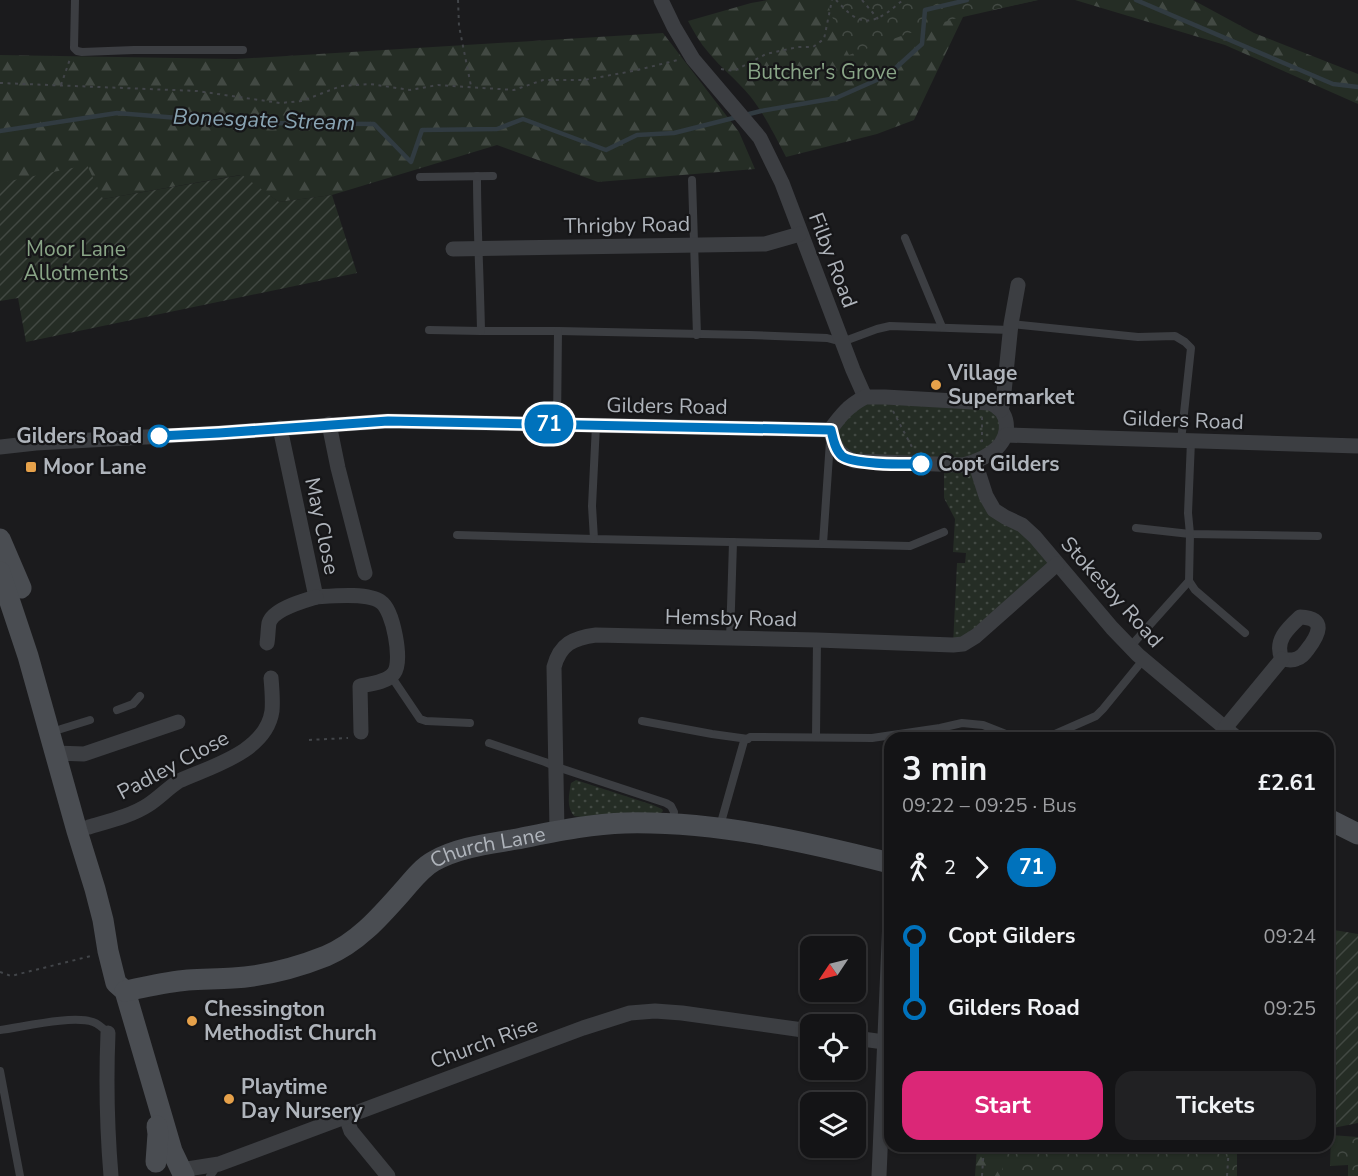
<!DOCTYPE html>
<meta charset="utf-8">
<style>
body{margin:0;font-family:"Nunito Sans",sans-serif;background:#212123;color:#f1f3f6;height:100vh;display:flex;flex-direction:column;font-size:22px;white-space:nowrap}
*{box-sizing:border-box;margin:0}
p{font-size:20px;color:#9d9ea1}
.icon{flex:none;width:33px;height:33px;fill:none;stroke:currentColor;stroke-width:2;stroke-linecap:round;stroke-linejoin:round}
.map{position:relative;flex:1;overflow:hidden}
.panel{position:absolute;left:884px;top:732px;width:450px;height:420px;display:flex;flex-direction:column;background:#141416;border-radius:18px;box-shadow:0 2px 4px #0004,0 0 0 2px #333335}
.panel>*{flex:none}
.badge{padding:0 12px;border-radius:20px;font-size:21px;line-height:39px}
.needle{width:39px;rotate:235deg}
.buttons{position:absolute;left:800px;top:936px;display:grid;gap:12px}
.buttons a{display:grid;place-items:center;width:66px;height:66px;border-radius:12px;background:#141416;box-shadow:0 2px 4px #0004,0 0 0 2px #333335;font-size:30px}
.map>.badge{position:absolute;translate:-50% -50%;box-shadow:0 0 0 3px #fff}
.legs{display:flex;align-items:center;gap:9px;height:66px;padding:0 18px;font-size:20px}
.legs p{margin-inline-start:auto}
.summary{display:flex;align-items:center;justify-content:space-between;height:102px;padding:0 18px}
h1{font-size:33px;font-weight:700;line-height:45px}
.button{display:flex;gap:12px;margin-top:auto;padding:12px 18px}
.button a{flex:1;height:69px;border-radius:18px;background:#db2777;color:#fff;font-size:24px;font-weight:700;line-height:69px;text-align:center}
.button a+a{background:#212123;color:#f1f3f6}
ul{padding:0 18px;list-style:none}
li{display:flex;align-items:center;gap:21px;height:72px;font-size:22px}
li i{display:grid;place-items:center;width:9px;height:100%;margin:0 8px;background:currentColor}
li i::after{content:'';width:15px;height:15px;margin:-8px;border:4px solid;border-radius:50%;background:#141416}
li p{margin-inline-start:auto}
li:first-child i{background:linear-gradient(#0000 50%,currentColor 0)}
li:last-child i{background:linear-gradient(currentColor 50%,#0000 0)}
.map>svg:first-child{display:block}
.grass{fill:url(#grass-dots)}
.forest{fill:url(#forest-firs)}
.park{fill:url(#park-crowns)}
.garden{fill:url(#garden-furrows)}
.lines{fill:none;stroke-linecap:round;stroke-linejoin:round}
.stream{stroke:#313b41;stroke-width:4.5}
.path{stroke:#424549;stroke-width:2;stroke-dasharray:3 4.5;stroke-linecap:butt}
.lane{stroke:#3c3e42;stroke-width:8}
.street{stroke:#3c3e42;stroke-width:15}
.secondary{stroke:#4a4d52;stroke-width:21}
.line-1-casing{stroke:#fff;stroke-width:14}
.line-1{stroke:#0072bc;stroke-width:9}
.poi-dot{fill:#e6a14a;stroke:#161618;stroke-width:2}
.stop-1-dot{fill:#fff;stroke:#0072bc;stroke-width:3}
.labels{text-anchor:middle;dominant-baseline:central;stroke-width:4.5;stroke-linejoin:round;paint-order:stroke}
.park-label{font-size:21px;fill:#89a587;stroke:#161618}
.street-label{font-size:21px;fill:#afb4bb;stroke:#161618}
.poi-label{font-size:21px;font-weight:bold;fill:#afb4bb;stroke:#161618;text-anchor:start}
.stop-label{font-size:21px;font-weight:bold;fill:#afb4bb;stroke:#161618;text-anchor:end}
.water-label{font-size:22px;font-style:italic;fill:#89a4b3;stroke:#161618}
</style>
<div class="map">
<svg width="1358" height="1176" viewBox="0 0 1358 1176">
<defs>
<pattern id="grass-dots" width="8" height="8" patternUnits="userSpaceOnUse" patternTransform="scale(1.5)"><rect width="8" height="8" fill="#252d25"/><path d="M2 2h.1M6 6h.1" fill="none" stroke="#424943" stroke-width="1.8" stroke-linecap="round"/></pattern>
<pattern id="forest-firs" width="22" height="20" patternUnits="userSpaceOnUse" patternTransform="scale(1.5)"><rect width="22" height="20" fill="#252d25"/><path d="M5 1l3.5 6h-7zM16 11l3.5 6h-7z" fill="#424943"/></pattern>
<pattern id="park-crowns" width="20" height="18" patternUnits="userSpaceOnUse" patternTransform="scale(1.5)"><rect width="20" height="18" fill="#252d25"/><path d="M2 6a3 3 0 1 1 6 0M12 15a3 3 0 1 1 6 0" fill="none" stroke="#424943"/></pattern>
<pattern id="garden-furrows" width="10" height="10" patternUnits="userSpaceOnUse" patternTransform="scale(1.5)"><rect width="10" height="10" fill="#252d25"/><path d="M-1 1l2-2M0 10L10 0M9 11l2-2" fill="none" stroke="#424943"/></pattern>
</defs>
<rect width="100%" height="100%" fill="#1b1b1d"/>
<g class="grass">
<polygon points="983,403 1007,425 975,462 986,496 1057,564 953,645 957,563 965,563 966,553 953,552 955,519 944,498 944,465 854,461 834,443 840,417 852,404"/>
<path d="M576 780 653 805 662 809 663 811 661 813 581 817 574 816C566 806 569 795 571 783Z"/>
</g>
<g class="forest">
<path d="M768 0H1038L963 17 914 120 877 134 786 157C775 136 765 115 750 96 737 80 721 68 708 52 700 43 694 32 688 21L751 3Z"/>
<polygon points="1075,0 1193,0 1254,33 1358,74 1358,104 1225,45"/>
<polygon points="663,33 739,132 755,169 598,182 497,145 332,195 279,202 240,175 103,199 0,183 0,55 236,59"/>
<polygon points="977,1146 1049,1146 1064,1176 975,1176"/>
</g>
<g class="park">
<polygon points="826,0 1038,0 963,16 904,35 849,55 839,35"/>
<polygon points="1331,1135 1358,1137 1358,1176 1348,1176 1348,1165 1330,1166"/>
<polygon points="1003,1146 1237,1146 1237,1176 1002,1176"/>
</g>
<g class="garden">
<polygon points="87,165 103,199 242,175 279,202 332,195 357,273 26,342 18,298 0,301 0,183"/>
<polygon points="1328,929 1358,934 1358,1123 1328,1129"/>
</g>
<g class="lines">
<g class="stream">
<polyline points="1136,0 1333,84 1358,87"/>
<polyline points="0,131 117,113 240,123 374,124 411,162 422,130 497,129 523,119 606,150 637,135 674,133 761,111 836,98 888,75 922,44 925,10 967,0"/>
</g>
<g class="path">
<polyline points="458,0 459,26 471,86"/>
<path d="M836 0C841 5 847 12 853 16 872 29 889 11 903 0"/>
<polyline points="862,0 878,19"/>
<polyline points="721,69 734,71 766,54 798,47 813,47 824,39 832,0"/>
<polyline points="0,83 197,91 280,103 302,101 341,86 370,84 410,90 438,85 514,90 543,80 584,80 633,71 678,60"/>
<polyline points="61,85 70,59"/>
<polyline points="893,411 913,449"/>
<polyline points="982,417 982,442"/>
<polyline points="309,740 348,738"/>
<polyline points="0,972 11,976 91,956"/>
<polyline points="982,1176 984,1146"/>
<polyline points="1227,1176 1229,1146"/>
</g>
<g class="lane">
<polyline points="75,0 74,48 77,51 82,52 134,50 243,50"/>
<path d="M477 176C477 228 480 279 481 331H558L749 335 827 338 842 342 877 329 890 326 1010 330"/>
<polyline points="420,177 493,176"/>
<polyline points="692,180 697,335"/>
<polyline points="905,238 942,327"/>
<polyline points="1011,324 1138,337 1175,336 1185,342 1191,348 1181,441"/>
<polyline points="429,330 481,331"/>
<polyline points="557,424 558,331"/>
<polyline points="596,425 592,506 594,539 823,544 830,441"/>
<polyline points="1136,528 1190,534 1318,536"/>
<polyline points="457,535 594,539"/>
<polyline points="823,544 910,546 944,532"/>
<polyline points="1189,581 1195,590 1245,633"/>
<polyline points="730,639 733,542"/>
<polyline points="1130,647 1189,581 1190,534 1188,513 1191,441"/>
<polyline points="391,676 420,719 426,721 470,723"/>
<polyline points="117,710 133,704 140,696"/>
<polyline points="642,721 712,734 748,739"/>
<polyline points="61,729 90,720"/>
<polyline points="816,737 817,640"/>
<polyline points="1046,738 1096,716 1103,709 1143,660"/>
<polyline points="489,743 545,762 557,767 666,803 671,806 674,812 673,823"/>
<polyline points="720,826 744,741 750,737 872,738 940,728 962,723 983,725 1016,738"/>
<path d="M0 1030C23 1027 72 1015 93 1022 99 1024 103 1028 108 1033"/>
<polyline points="0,1071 20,1176"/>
<polyline points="210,1176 218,1165"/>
</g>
<g class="street">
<polyline points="661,0 674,27 693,59 760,138 782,183 853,370 865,397"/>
<polyline points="453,249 765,244 800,234"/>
<path d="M865 397H885L990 403C1010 411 1011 434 997 448 988 457 975 462 963 465L854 461C838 454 835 447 830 430 841 415 848 406 865 397Z"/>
<polyline points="1001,410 1003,402 1011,324 1018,285"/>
<polyline points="329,424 338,468 365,573"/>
<path d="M280 428 316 597C332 596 368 592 381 602 393 610 403 661 394 673 388 682 370 684 360 686L361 732"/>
<polyline points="1006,435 1358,446"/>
<polyline points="0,447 36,443 219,433 388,421 830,430"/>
<polyline points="975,462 986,496 994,510 1005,517 1022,525 1035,537 1112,628 1138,655 1237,738"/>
<path d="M1300 617C1328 618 1318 636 1307 650 1304 654 1301 658 1296 659 1292 661 1287 660 1282 659 1274 641 1287 629 1300 617Z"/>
<path d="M267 643C268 637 268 629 269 623 273 609 303 601 316 597"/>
<polyline points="1225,728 1282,659"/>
<polyline points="55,753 84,754 178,722"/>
<path d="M89 827C109 821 131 816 148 805 159 798 168 788 179 781 212 766 266 752 272 711 273 700 272 689 271 678"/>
<path d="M557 831 554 667C560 644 573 638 596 635L817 640 953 645 963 644 976 636 1057 564"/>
<path d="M108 1033C106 1080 107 1128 111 1176"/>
<polyline points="855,1038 884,1042"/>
<polyline points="346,1117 351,1131 388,1176"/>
<polyline points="181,1170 219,1164 583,1028 630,1013 655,1011 682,1013 810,1031"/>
<polyline points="879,1176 890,919"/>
</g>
<g class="secondary">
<polyline points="0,539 21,588"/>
<polyline points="0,572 28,656 77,831 95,889 103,920 108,951 116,983 125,991 172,1151 184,1176"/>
<polyline points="1328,819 1358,834"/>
<path id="s1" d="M125 991C146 987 166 982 188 980 203 979 218 979 233 978 265 976 296 968 326 956 357 943 379 918 402 892 411 882 421 868 434 861 459 847 489 844 517 839 553 832 589 824 625 823 715 821 803 841 890 863"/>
<polyline points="156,1162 158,1134 157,1126"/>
</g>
</g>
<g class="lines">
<g class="line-1-casing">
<path id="line-1" d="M159 436 219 433 388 421 831 430C833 439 835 450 842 456 854 465 905 464 921 464"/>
</g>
<use href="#line-1" class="line-1"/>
</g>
<g class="poi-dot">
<circle cx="936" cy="385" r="6"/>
<rect x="25" y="461" width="12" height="12" rx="3"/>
<circle cx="192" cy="1021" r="6"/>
<circle cx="229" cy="1099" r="6"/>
</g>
<g class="stop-1-dot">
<circle cx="159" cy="436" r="10"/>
<circle cx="921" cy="464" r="10"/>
</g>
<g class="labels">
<g class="park-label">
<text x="822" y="72">Butcher's Grove</text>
<text x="76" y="249">Moor Lane<tspan x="76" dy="24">Allotments</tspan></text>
</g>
<g class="street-label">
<text transform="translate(627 225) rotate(-1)">Thrigby Road</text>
<text transform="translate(833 260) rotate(69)">Filby Road</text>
<text transform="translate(667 406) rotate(1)">Gilders Road</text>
<text transform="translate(1183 420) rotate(2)">Gilders Road</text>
<text transform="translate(322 526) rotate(78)">May Close</text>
<text transform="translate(1112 592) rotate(48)">Stokesby Road</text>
<text transform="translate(731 618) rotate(1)">Hemsby Road</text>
<text transform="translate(173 765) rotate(-28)">Padley Close</text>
<text stroke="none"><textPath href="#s1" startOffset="406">Church Lane</textPath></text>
<text transform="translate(484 1043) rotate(-20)">Church Rise</text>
</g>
<g class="poi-label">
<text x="948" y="373">Village<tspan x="948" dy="24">Supermarket</tspan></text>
<text x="43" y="467">Moor Lane</text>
<text x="204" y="1009">Chessington<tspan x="204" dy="24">Methodist Church</tspan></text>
<text x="241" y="1087">Playtime<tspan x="241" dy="24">Day Nursery</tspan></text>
</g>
<g class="stop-label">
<text x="142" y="436">Gilders Road</text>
<text x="938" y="464" text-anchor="start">Copt Gilders</text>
</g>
<g class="water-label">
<text transform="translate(264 120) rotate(2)">Bonesgate Stream</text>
</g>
</g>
</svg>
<div class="buttons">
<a><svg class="needle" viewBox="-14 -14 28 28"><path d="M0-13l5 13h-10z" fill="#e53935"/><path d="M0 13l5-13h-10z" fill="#9d9ea1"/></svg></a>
<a><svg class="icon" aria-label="locate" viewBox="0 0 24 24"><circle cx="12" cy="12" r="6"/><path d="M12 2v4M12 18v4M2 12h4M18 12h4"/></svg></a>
<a><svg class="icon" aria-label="layers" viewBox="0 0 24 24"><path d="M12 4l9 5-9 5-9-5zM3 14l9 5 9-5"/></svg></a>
</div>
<b class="badge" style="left:549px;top:424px;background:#0072bc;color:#fff">71</b>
<section class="panel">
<div class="summary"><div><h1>3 min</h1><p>09:22 – 09:25 · Bus</p></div><b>£2.61</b></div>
<div class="legs"><svg class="icon" aria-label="walk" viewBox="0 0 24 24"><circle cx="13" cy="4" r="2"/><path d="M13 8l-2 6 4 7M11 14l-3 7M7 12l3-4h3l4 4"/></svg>2<svg class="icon" aria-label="forward" viewBox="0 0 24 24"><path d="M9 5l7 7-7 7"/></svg><b class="badge" style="background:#0072bc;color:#fff">71</b></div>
<ul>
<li><i style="color:#0072bc"></i><b>Copt Gilders</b><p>09:24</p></li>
<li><i style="color:#0072bc"></i><b>Gilders Road</b><p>09:25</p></li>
</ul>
<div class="button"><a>Start</a><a>Tickets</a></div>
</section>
</div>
